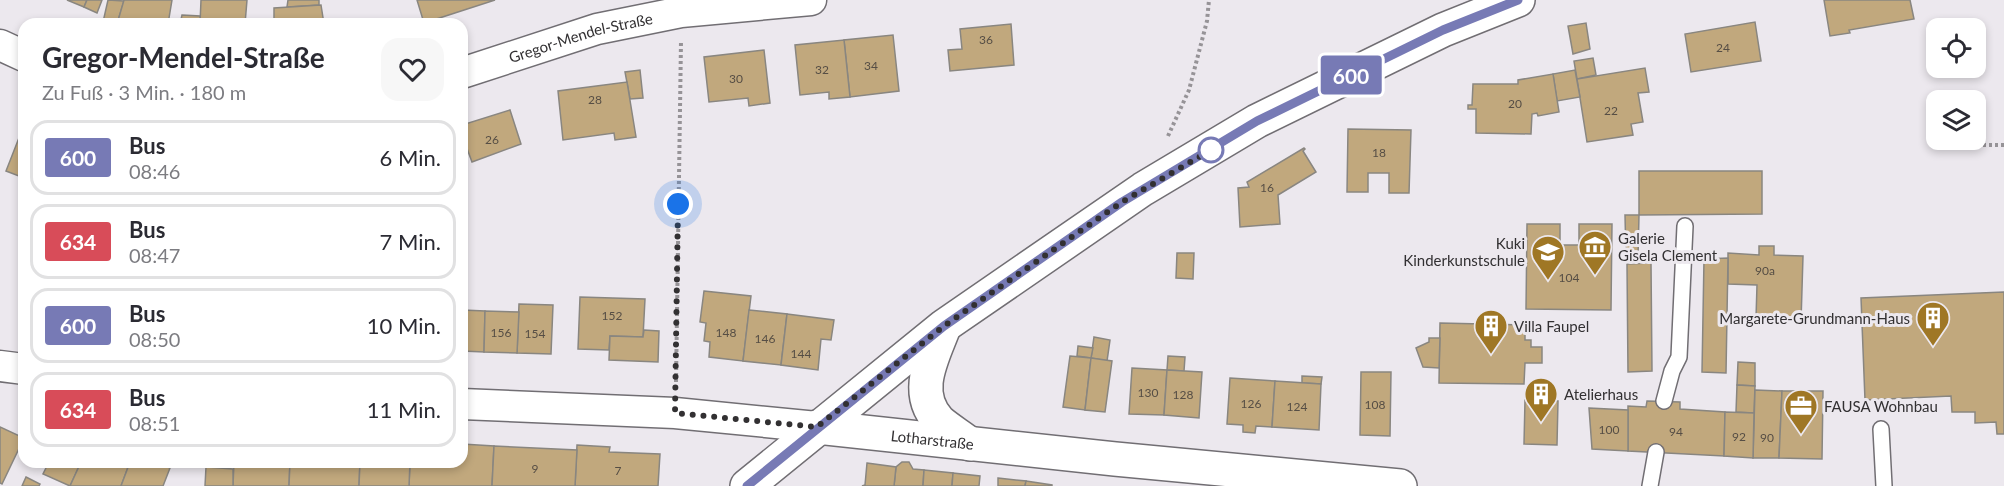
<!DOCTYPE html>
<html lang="de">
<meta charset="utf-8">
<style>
body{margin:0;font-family:Lato,sans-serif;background:#f7f7f7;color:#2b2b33;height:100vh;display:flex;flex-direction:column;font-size:22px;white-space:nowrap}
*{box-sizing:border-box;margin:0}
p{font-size:20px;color:#7c7c81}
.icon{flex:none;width:33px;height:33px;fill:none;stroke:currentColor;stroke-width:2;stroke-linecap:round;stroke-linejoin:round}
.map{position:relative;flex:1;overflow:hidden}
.side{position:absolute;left:18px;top:18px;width:450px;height:450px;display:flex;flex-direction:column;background:#fff;border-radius:18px;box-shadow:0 3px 9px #0003}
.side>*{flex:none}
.badge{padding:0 12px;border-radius:4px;font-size:21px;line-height:39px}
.buttons{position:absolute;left:1926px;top:18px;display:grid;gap:12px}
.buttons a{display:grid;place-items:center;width:60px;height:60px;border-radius:12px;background:#fff;box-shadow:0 3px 9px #0003;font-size:30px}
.you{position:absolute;width:30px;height:30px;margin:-15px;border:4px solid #fff;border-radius:50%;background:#1a73e8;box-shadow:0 0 0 9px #1a73e833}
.map>.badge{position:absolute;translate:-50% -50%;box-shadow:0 0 0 3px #fff}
.round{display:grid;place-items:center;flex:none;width:63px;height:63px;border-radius:18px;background:#f7f7f7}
.summary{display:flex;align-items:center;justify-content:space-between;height:102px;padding:0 24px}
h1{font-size:28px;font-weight:700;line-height:45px}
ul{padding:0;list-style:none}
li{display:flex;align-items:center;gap:18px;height:75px;margin:0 12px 9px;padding:0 12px;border:3px solid #e1e1e2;border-radius:18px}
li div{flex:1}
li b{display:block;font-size:22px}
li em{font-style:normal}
li .badge{min-width:66px;font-weight:700;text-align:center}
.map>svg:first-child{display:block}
.building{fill:#c1a87d;stroke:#898680;stroke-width:1.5}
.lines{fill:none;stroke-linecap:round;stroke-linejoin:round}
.service-casing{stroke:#716e73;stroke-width:18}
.minor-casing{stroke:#716e73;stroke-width:33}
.tertiary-casing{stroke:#716e73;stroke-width:36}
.path{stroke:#969397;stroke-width:4;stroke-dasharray:3 3;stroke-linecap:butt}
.service{stroke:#fff;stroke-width:15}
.minor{stroke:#fff;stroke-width:30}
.tertiary{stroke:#fff;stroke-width:33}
.line-casing{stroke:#fff;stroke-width:14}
.line{stroke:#777ab5;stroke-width:9}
.walk{stroke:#323032;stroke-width:6;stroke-dasharray:0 10.8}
.stop-dot{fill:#fff;stroke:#777ab5;stroke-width:3}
.labels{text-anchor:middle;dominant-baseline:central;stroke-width:6;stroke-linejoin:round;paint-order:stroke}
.number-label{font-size:12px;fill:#564e45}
.street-label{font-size:15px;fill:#323032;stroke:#ece8ee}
.poi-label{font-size:15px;fill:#323032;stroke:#ece8ee;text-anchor:start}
</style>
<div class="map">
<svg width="2004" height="486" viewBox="0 0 2004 486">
<rect width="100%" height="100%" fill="#ece8ee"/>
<g class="building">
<polygon points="67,0 87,0 84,7"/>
<polygon points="87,0 102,0 97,13 84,7"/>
<polygon points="108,0 124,1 117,24 103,22"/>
<polygon points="124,0 172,0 168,24 117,24"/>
<polygon points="201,0 247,0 245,24 200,24"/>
<polygon points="288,0 319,0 319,5 287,7"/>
<polygon points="417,0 495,0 424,23"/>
<polygon points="1824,0 1910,0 1914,19 1849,30 1850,33 1830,36"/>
<polygon points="321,5 324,24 274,24 274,8"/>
<polygon points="182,15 200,16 200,24 180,24"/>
<rect x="262" y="20" width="12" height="4"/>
<polygon points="1755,22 1761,61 1691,72 1685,34"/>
<polygon points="1586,23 1590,49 1573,54 1568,26"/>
<polygon points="1011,24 1014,65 950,71 948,50 962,49 960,29"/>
<polygon points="893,35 899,91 850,97 844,40"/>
<polygon points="844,40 850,97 829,99 829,92 800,95 795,45"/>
<polygon points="764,50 770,103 749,106 748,98 709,102 704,57"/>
<polygon points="1593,58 1596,75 1577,79 1574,61"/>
<polygon points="1645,68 1649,92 1638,93 1643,122 1631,124 1633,135 1587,142 1577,79"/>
<polygon points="640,70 643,98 630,99 625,72"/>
<polygon points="1575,70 1580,97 1557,101 1553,74"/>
<polygon points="1553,74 1559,112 1538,116 1537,113 1532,114 1531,134 1476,133 1476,109 1468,109 1468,105 1472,105 1473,84 1518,84 1518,80"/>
<polygon points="627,82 636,137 615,140 614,133 563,140 558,91"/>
<polygon points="510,110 521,144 472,162 462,135 462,125"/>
<polygon points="24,125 24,178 6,171"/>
<polygon points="1348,129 1411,130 1409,193 1389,193 1389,173 1368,173 1368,192 1347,192"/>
<polygon points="1304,148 1305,149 1303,151 1316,172 1278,195 1280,224 1240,227 1238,188 1249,187 1247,182"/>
<polygon points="1639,171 1762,171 1762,214 1639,215"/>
<polygon points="1625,215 1639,215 1638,258 1626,258"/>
<polygon points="1527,224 1560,224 1560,245 1579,245 1579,224 1612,224 1611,310 1526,309"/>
<polygon points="1759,246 1774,246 1774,255 1803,256 1801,322 1756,318 1757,285 1728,284 1728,253 1759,255"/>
<polygon points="1177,253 1194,253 1193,279 1176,278"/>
<polygon points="1728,258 1726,373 1702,372 1704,259"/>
<polygon points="1651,263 1652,371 1628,372 1627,264"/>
<polygon points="704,291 751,296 743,361 709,357 710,342 704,341 706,323 700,322"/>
<polygon points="2004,292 2004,434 1997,434 1996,422 1975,423 1975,412 1952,412 1951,396 1865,400 1861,298"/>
<polygon points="580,297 645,299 643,337 610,336 609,350 578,349"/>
<polygon points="519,304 553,305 551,354 517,353"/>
<polygon points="462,310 485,311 484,352 462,351"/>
<polygon points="749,310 787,314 781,365 743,361"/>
<polygon points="485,311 519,312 517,353 484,352"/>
<polygon points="787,314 834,320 831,340 821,339 818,370 781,365"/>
<polygon points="1440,323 1525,325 1525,340 1531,340 1531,347 1542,347 1542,363 1525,363 1524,384 1439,383"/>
<polygon points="644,330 659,331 658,362 609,360 610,336 643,337"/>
<polygon points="1094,337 1110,340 1107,361 1091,358"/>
<polygon points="1429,338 1440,338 1439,368 1423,367 1416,348 1429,342"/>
<polygon points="1078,346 1093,348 1091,358 1077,356"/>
<polygon points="1070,356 1091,358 1085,410 1063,407"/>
<polygon points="1168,356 1185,357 1184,371 1167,370"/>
<polygon points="1091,358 1112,361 1105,412 1085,410"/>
<polygon points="1738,362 1755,363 1755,386 1737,385"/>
<polygon points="1132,368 1167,370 1164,415 1129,414"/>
<polygon points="1167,370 1202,372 1199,418 1164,415"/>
<polygon points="1361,372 1391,372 1390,436 1360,435"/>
<polygon points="1302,376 1322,377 1321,384 1302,383"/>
<polygon points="1230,378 1275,381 1272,427 1256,426 1255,433 1243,432 1243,425 1227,424"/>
<polygon points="1275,381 1321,384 1319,430 1272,427"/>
<polygon points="1737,385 1755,386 1754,413 1736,412"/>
<polygon points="1755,390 1782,391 1779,458 1753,458"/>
<polygon points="1782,391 1823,391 1822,459 1779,458"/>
<polygon points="1525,400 1558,401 1557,445 1524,444"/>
<polygon points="1647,401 1680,402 1680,409 1725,412 1724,456 1628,451 1628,406 1646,407"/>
<polygon points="1589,408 1628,410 1628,451 1592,449"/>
<polygon points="1725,412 1754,413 1753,458 1724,456"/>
<polygon points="0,427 24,438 2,484 0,483"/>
<polygon points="462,444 494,446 492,486 409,486 410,462 462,462"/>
<polygon points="577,445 610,447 609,452 660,454 658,486 575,486"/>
<polygon points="494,446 577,450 575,486 492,486"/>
<polygon points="49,462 81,462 70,486 43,474"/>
<polygon points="81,462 130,462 121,486 70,486"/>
<polygon points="130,462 153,462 170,468 163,486 121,486"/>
<polygon points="234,462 290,462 289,486 233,486"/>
<polygon points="290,462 360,462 359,486 289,486"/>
<polygon points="360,462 410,462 409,486 359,486"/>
<polygon points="902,462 909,462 913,469 924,470 923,486 894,486 896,467"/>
<polygon points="867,463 896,467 894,486 862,486 865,485"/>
<polygon points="206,467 233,469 233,486 205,486"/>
<polygon points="924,470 953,473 952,486 923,486"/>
<polygon points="953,473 980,476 979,486 952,486"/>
<polygon points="26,477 40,484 39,486 22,486"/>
<polygon points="998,478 1026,481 1025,486 998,486"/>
<polygon points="1026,481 1052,485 1052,486 1025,486"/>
</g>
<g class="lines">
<g class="service-casing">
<g id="service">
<polyline points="1664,401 1672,371 1679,357 1685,226"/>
<polyline points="1881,429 1884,486"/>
<polyline points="1650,486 1656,452"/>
</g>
</g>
<g class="minor-casing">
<g id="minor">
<polyline points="0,45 24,56"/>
<path id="s1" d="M462 73 597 29 681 12 811 0"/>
<polyline points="0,366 24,369"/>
<polyline points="462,404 675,413 817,427"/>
</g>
</g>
<g class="tertiary-casing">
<g id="tertiary">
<path d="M944 327C933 357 912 392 939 421 948 429 960 436 970 444"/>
<path id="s2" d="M817 427 1115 459 1400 486"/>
<polyline points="747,486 944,326 1143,189 1257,121 1443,30 1518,0"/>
</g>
</g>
<g class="path">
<polyline points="1168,136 1189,90 1207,21 1209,0"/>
<polyline points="1947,145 2004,145"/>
<polyline points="676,382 681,41"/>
</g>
<use href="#service" class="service"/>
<use href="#minor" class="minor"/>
<use href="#tertiary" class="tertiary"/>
</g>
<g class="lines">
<g class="line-casing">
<polyline id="line" points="747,486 944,326 1122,202 1257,121 1443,30 1518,0"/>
</g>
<use href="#line" class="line"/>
<polyline class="walk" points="678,204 675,413 817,427 944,326 1122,202 1211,150"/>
</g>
<defs>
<g id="museum-pin" transform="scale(1.725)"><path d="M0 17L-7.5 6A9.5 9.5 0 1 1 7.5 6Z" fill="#9f7725" stroke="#ece8ee"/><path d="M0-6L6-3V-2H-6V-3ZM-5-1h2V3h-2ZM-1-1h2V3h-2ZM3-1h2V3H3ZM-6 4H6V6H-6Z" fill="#fff"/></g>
<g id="school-pin" transform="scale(1.725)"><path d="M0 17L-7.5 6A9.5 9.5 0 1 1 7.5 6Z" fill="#9f7725" stroke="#ece8ee"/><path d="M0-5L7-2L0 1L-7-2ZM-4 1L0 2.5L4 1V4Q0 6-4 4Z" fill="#fff"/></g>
<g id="building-pin" transform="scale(1.725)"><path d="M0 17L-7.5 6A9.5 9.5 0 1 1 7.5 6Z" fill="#9f7725" stroke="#ece8ee"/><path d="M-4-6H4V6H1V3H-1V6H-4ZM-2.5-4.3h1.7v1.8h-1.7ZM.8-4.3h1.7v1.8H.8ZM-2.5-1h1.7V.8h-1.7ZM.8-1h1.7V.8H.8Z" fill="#fff"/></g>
<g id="office-pin" transform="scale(1.725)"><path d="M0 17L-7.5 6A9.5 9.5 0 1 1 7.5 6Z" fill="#9f7725" stroke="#ece8ee"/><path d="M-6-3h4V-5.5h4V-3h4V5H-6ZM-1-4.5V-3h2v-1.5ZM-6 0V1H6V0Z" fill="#fff"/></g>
</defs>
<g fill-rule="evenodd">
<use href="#museum-pin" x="1595" y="247"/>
<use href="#school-pin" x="1548" y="252"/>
<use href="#building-pin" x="1933" y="318"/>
<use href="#building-pin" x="1491" y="326"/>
<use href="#building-pin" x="1541" y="394"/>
<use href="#office-pin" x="1801" y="406"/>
</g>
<circle class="stop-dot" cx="1211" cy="150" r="12"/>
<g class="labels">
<g class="number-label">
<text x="986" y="39">36</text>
<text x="1723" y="47">24</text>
<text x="871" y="65">34</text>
<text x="822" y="69">32</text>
<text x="736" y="78">30</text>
<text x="595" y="99">28</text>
<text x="1515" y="103">20</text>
<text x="1611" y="110">22</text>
<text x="492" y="139">26</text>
<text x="1379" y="152">18</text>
<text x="1267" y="187">16</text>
<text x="1765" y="270">90a</text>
<text x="1569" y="277">104</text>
<text x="612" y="315">152</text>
<text x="501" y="332">156</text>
<text x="726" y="332">148</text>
<text x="535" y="333">154</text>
<text x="765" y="338">146</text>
<text x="801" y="353">144</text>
<text x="1148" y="392">130</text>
<text x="1183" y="394">128</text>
<text x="1251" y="403">126</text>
<text x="1375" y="404">108</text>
<text x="1297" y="406">124</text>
<text x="1609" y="429">100</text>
<text x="1676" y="431">94</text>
<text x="1739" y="436">92</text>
<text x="1767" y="437">90</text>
<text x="535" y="468">9</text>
<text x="618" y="470">7</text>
</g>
<g class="street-label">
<text stroke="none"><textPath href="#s1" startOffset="124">Gregor-Mendel-Straße</textPath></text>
<text stroke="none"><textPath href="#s2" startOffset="116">Lotharstraße</textPath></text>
</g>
<g class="poi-label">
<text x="1618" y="238">Galerie<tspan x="1618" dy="17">Gisela Clement</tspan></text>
<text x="1525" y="243" text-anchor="end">Kuki<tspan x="1525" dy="17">Kinderkunstschule</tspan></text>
<text x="1910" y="318" text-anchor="end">Margarete-Grundmann-Haus</text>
<text x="1514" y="326">Villa Faupel</text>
<text x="1564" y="394">Atelierhaus</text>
<text x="1824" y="406">FAUSA Wohnbau</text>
</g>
</g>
</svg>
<div class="buttons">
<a><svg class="icon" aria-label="locate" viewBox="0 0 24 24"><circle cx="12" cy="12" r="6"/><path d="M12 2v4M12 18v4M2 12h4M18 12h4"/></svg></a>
<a><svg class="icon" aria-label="layers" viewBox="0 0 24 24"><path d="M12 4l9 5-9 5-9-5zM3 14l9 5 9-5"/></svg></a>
</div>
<div class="you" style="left:678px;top:204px"></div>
<b class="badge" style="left:1351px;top:75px;background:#777ab5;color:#fff">600</b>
<section class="side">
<div class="summary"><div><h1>Gregor-Mendel-Straße</h1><p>Zu Fuß · 3 Min. · 180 m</p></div><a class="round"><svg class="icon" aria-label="heart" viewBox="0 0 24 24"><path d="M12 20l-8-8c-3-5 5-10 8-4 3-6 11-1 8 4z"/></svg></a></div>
<ul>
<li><span class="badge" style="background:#777ab5;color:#fff">600</span><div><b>Bus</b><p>08:46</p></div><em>6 Min.</em></li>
<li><span class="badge" style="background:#d84c59;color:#fff">634</span><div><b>Bus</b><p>08:47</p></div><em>7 Min.</em></li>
<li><span class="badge" style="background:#777ab5;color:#fff">600</span><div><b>Bus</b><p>08:50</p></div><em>10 Min.</em></li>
<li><span class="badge" style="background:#d84c59;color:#fff">634</span><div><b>Bus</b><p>08:51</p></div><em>11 Min.</em></li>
</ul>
</section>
</div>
